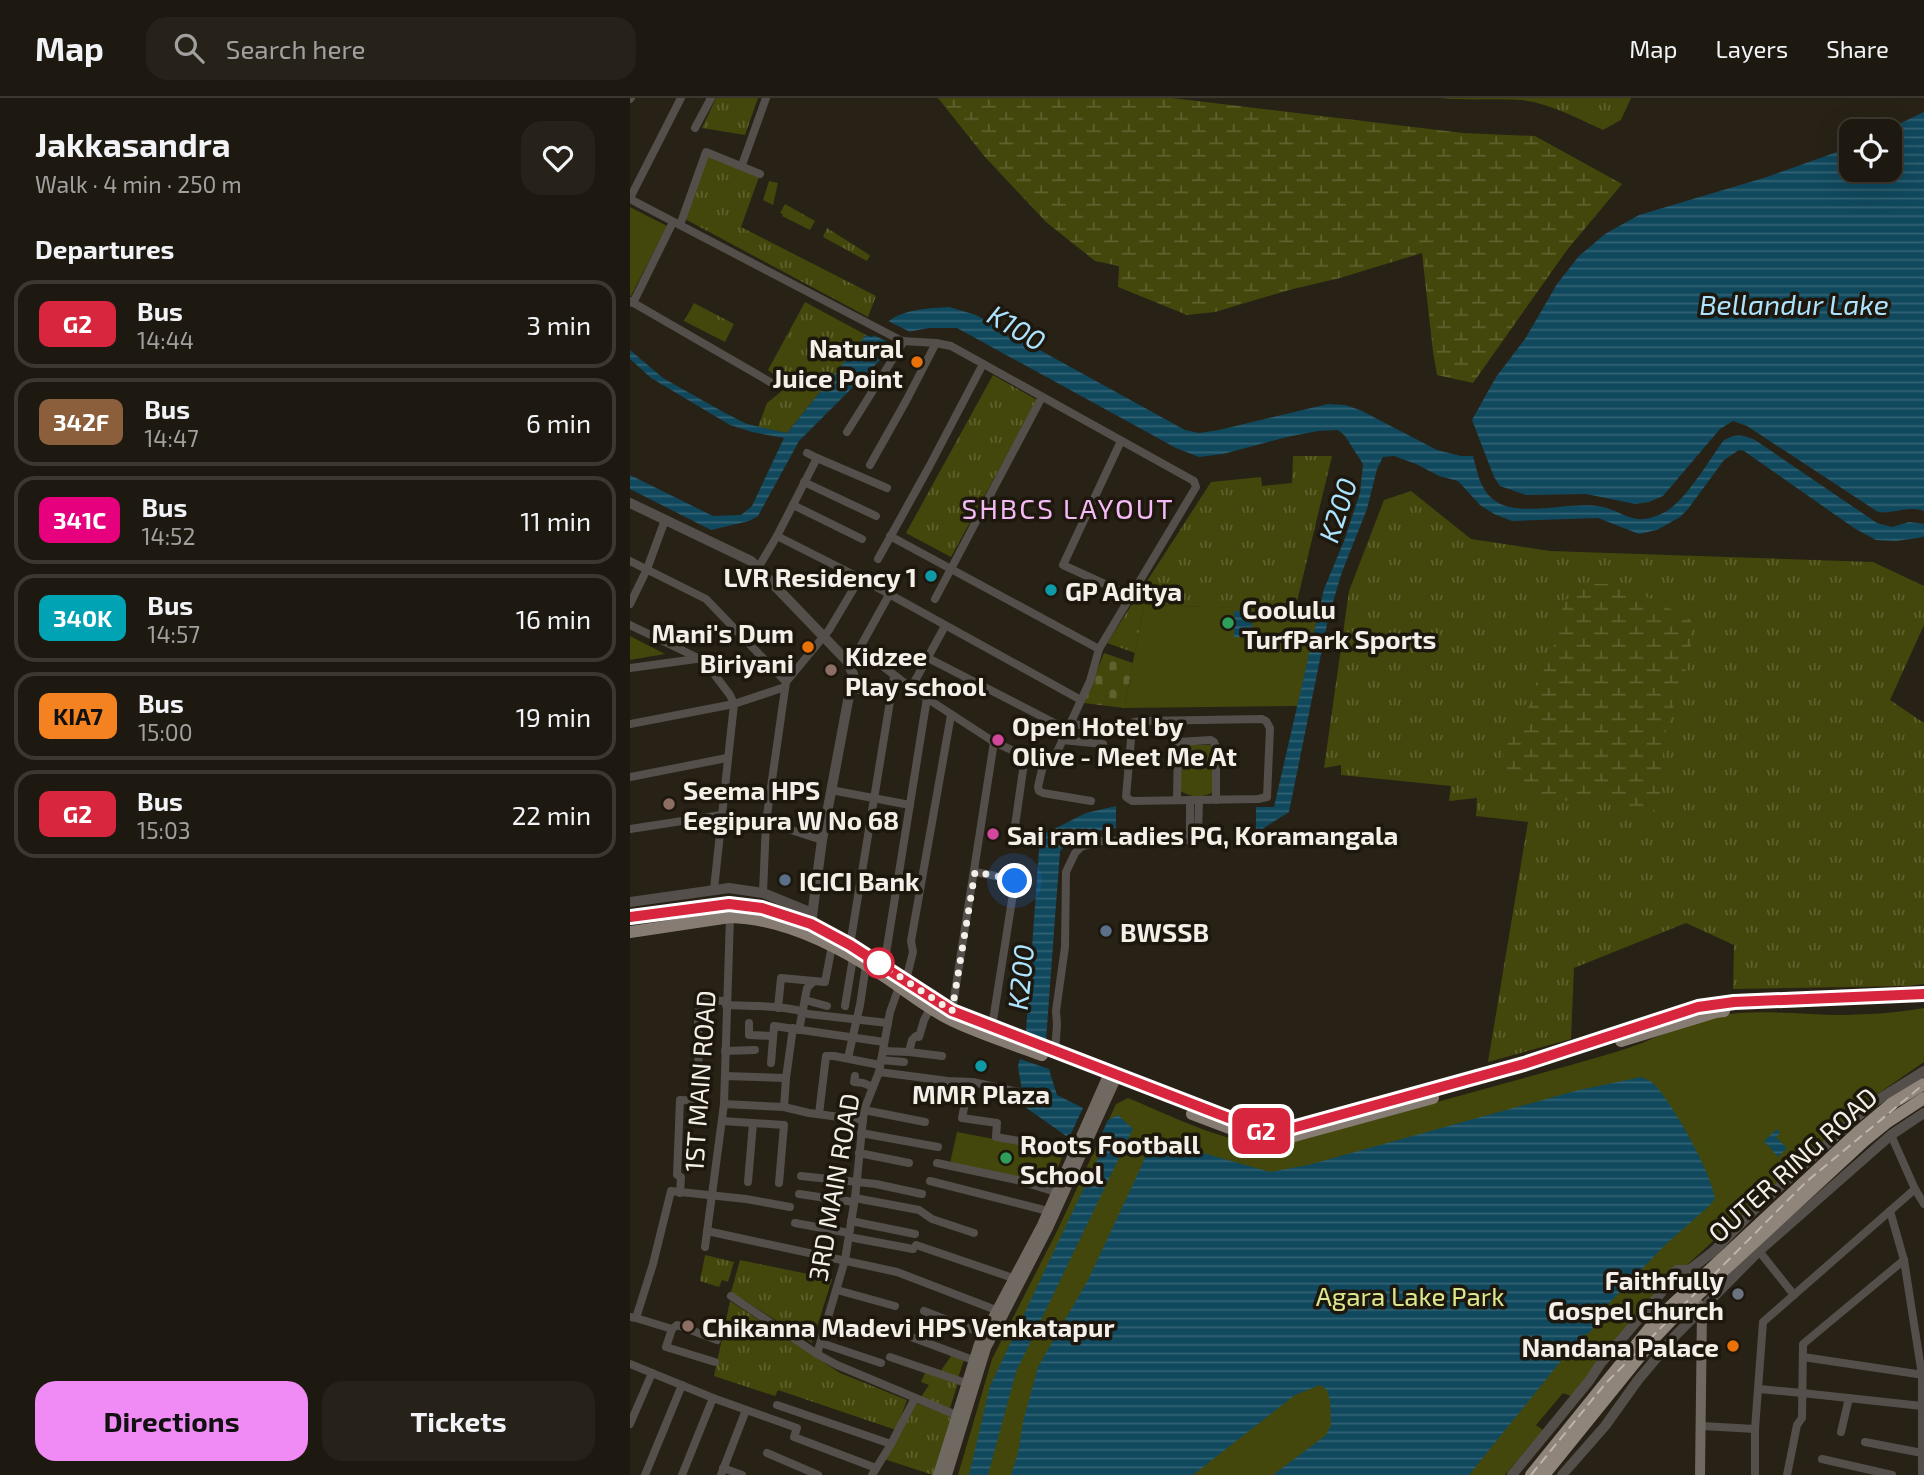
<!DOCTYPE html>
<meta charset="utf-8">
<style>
body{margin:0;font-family:"Exo 2",sans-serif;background:#262219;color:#f1f3f6;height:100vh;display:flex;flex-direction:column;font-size:26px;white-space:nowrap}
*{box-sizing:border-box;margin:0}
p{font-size:23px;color:#a1a09f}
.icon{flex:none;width:38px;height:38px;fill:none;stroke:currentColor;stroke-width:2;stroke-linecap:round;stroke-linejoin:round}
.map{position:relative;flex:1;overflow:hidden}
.side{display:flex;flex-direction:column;background:#1e1910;width:630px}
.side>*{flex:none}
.badge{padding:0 14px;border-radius:10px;font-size:24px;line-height:46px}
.fabs{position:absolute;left:1209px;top:21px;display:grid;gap:14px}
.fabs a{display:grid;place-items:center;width:63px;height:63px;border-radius:14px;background:#1e1910;box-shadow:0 7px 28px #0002,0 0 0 2px #3c3830;font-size:35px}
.you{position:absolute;width:35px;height:35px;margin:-18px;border:5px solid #fff;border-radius:50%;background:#1a73e8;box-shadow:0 0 0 10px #1a73e833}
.map>.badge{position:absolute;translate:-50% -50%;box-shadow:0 0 0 4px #fff}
h2{padding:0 35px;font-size:26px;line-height:63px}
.round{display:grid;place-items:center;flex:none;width:74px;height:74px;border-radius:21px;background:#262219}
.head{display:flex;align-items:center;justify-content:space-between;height:119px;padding:0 35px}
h1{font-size:33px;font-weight:700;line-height:52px}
.cta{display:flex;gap:14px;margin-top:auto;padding:14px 35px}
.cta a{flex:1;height:80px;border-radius:21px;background:#f08bf5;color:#111;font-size:28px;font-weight:700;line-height:80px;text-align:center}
.cta a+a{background:#262219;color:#f1f3f6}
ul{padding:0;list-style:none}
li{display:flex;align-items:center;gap:21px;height:88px;margin:0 14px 10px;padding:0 21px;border:4px solid #3c3830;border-radius:21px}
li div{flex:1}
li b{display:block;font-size:26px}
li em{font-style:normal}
li .badge{min-width:77px;font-weight:700;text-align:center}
header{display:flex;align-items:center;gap:42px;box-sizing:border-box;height:98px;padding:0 35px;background:#1e1910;border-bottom:2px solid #3c3830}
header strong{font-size:33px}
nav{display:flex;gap:38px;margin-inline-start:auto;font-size:24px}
.search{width:490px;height:63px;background:#262219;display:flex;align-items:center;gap:18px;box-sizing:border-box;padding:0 24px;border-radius:21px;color:#a1a09f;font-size:26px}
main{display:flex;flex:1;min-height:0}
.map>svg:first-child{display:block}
.grass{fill:url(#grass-tufts)}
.wetland{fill:url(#wetland-marsh)}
.cemetery{fill:url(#cemetery-stones)}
.park{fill:#43470b}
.water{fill:url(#water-rules)}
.pier{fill:#282116}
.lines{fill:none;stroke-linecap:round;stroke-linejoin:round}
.stream{stroke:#10485d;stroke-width:2}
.minor{stroke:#544f4b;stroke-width:8}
.tertiary{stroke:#544f4b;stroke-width:10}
.secondary{stroke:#706961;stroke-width:10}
.primary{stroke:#867c73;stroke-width:12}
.trunk{stroke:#90857a;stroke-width:12}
.rail{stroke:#bbb5ad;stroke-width:2;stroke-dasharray:10 5;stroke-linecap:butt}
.line-casing{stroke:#fff;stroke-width:16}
.line{stroke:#d7263d;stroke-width:10}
.walk{stroke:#f4efe8;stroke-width:7;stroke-dasharray:0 12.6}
.food-dot{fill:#e8710a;stroke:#1e170d;stroke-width:2.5}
.culture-dot{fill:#0f9aa8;stroke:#1e170d;stroke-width:2.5}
.leisure-dot{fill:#2e9e5b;stroke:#1e170d;stroke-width:2.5}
.education-dot{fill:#8d6e63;stroke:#1e170d;stroke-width:2.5}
.hotel-dot{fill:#d1479c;stroke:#1e170d;stroke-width:2.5}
.service-dot{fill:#5c6f8a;stroke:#1e170d;stroke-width:2.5}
.stop-dot{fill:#fff;stroke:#d7263d;stroke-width:3.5}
.worship-dot{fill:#6b7280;stroke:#1e170d;stroke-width:2.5}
.labels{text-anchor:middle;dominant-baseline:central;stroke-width:7;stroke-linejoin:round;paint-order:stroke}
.poi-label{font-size:26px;font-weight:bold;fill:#f4efe8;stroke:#1e170d;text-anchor:start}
.street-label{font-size:26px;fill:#f4efe8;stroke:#1e170d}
.park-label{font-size:26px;fill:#dce78e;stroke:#1e170d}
.water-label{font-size:28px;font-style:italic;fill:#ace3fe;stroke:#1e170d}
.neighbourhood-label{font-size:28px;letter-spacing:2px;fill:#f4bbf6;stroke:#1e170d}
</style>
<header>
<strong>Map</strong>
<div class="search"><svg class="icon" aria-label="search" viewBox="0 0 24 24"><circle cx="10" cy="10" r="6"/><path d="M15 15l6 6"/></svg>Search here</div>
<nav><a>Map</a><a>Layers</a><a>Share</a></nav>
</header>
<main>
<section class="side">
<div class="head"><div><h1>Jakkasandra</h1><p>Walk · 4 min · 250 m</p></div><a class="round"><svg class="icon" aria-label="heart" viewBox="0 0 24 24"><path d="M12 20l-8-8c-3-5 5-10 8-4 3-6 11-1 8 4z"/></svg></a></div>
<h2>Departures</h2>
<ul>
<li><span class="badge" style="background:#d7263d;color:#fff">G2</span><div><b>Bus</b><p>14:44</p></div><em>3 min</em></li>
<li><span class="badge" style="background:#8b5e3c;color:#fff">342F</span><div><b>Bus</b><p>14:47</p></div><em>6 min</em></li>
<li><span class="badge" style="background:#e6007e;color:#fff">341C</span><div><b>Bus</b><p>14:52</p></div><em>11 min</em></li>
<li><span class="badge" style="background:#00a3b4;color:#fff">340K</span><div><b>Bus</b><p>14:57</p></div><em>16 min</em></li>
<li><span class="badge" style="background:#f58220;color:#111">KIA7</span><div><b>Bus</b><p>15:00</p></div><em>19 min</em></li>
<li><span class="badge" style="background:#d7263d;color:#fff">G2</span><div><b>Bus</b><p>15:03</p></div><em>22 min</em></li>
</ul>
<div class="cta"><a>Directions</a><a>Tickets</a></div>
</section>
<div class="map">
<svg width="1294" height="1377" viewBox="0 0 1294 1377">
<defs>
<pattern id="grass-tufts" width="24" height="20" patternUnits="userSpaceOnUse" patternTransform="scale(1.75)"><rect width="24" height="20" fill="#43470b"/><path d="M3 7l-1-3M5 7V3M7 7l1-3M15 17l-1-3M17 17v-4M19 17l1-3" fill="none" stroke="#5f622f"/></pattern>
<pattern id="wetland-marsh" width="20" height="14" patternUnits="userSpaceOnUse" patternTransform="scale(1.75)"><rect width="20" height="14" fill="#43470b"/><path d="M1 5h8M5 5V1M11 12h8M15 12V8" fill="none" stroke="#5f622f"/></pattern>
<pattern id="cemetery-stones" width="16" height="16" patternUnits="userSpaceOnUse" patternTransform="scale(1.75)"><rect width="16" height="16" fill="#43470b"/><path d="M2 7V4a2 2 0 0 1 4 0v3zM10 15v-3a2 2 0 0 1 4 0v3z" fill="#5f622f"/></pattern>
<pattern id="water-rules" width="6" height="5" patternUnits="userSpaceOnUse" patternTransform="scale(1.75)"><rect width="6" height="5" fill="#10485d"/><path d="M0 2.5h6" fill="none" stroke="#336374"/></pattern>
</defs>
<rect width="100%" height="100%" fill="#282116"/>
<g class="grass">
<polygon points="86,0 128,0 115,37 72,30"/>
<path d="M810 0H1001L991 22 973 32C947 20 920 6 892 2 866 0 837 3 810 0Z"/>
<polygon points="78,58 129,79 111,129 246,198 238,219 55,121"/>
<polygon points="155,106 185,123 180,132 152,118 153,116 150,115"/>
<polygon points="197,130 238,156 240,158 237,163 193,139"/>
<polygon points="175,204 236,237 157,335 128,329 137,305 158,288 138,272"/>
<polygon points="64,205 104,226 95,244 54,223"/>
<polygon points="363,277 407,302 321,459 276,435"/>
<polygon points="663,358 702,358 665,512 514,507 505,555 477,545 581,384 631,379 632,388 662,385"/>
<polygon points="781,393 841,441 920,453 1243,464 1294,488 1294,527 1260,602 1294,625 1294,886 1276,888 1103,891 1104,847 1056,825 944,870 941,941 858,964 898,724 846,718 847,700 819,703 821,688 711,677 711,667 694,670 719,493 754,402"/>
<polygon points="75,1157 104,1164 98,1184 92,1182 89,1189 70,1183"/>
<polygon points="110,1162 202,1181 182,1245 101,1194"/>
<polygon points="100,1203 210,1275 277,1302 266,1332 148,1292 145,1298 84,1278"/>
<polygon points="321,1258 334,1262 328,1280 310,1274"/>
<polygon points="295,1275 328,1285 319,1313 291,1299 299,1287 291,1284"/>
<polygon points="286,1305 321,1318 303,1377 254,1361"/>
</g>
<g class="wetland">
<polygon points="308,0 542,0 833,35 905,38 992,86 937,152 843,285 807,277 803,254 792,155 710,180 659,192 585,214 557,217 488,189 489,168 465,163 416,124 355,59"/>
<polygon points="961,486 994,486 1061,522 1061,555 1034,639 1029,712 1007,718 973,700 920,704 869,678 874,653 900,606 924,547 934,503"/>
</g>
<polygon class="cemetery" points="474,555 503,565 494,610 454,605"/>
<g class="park">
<polygon points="139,83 148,85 143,107 133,102"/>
<polygon points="0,109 37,128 1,198 0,198"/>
<polygon points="514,507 689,512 668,608 494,610"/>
<polygon points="0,538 35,556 0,562"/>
<path d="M549 647H583V694C571 701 560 699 549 692Z"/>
<path d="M1294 910V964L1233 1006 1057 1167C1041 1166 1032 1177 1030 1192L941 1298 933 1295 906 1327 913 1332 875 1377H328L362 1261 429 1129 486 1006 498 1000C540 1017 607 1052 652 1046 764 1016 875 986 986 954 1020 944 1052 925 1087 918 1122 911 1168 916 1204 917 1234 917 1265 915 1294 910Z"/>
<polygon points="327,1034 434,1054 421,1088 320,1065"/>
</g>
<g class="water">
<path d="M1294 14V413C1279 407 1264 416 1248 414L1117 328 1103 323 1090 331 1033 398 1019 404 1005 406 956 396 896 397 870 388 864 379 842 322 866 279 895 241 927 186 949 158 975 136 1009 117 1137 79 1221 49 1222 72H1260V33H1254Z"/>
<path d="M319 209 346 217 555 332 569 335 589 332 698 306 715 307 730 312 807 352 831 358H843C848 376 850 393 867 404 890 419 940 404 968 408 997 413 1002 431 1035 414 1056 402 1078 364 1093 343 1105 335 1113 337 1125 342L1247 425 1262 429 1279 424 1294 426V439L1266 443 1246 442 1224 430 1114 353 1109 352 1094 362 1058 411 1050 419 1027 432 1009 436 968 420 882 423 864 416 850 407 828 383 809 378 786 366 764 358 753 359 747 371 737 411 712 474 699 517 659 714 626 735V709H644L694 491 714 443 730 395 733 366 715 338 708 332 688 333 657 339 593 356 569 359 546 350 327 230H299L278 234 169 343 128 418 119 423 81 432 0 391V377L83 418 111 417 122 408 154 340 122 334 100 327 21 280 0 261V252L33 280 95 315 117 326 157 335 236 237 242 239C248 234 253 228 259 223 274 211 301 210 319 209Z"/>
<rect x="604" y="513" width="18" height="26"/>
<polygon points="486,708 486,730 447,736 430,753 416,942 420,975 427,997 453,1010 439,1040 395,1009 388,969 396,933 410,738 456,715"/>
<path d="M1011 979C1016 981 1021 983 1025 987 1043 1007 1082 1075 1085 1101L1078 1109 1035 1147 964 1221C964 1231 961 1236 951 1238L839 1377H643L696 1337 701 1327 700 1303 697 1292 690 1287 665 1297 563 1377H381L388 1355 393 1324 408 1269 458 1182 512 1067 520 1040 640 1074 678 1067 945 993Z"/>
<polygon points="488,1017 503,1031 386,1274 358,1377 339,1377 360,1288 471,1054 465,1050 478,1022"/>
<polygon points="1147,1031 1150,1035 1146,1039 1157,1050 1148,1059 1134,1043"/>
</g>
<g class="pier">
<polygon points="258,223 280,234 267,248 243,237"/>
<polygon points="392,933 420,944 422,972 387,960"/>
</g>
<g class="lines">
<polyline class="stream" points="496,1046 517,1053"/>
<g class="minor">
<polyline points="0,1 1,0"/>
<polyline points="65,30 81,0"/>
<polyline points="112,67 136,0"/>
<polyline points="0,100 51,0"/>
<polyline points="0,101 272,243 306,245 321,248 564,383 566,389 469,551 460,583 422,665 395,658 364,644 281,590 250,566 231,562 217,563"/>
<polyline points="50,127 76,54 130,76"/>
<polyline points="0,203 147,288"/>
<polyline points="3,205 43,124"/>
<polyline points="217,334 274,243"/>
<polyline points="491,343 433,467 501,498"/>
<polyline points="177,355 187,360"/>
<polyline points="240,367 276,303 306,245"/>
<polyline points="174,384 246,418"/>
<polyline points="163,407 232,441"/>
<polyline points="147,438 187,360 257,390"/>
<polyline points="260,438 469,551"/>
<polyline points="248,461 299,369 353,266"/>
<polyline points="0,463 76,501 156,584 136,724 133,795"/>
<polyline points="128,470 147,438 230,480 451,602"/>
<polyline points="305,501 412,299"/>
<polyline points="0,506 17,471 35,422"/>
<polyline points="0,527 68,560 81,572 100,597 104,606 84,791"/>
<polyline points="298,560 436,631"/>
<polyline points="223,562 259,497"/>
<polyline points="0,570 66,561"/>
<polyline points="156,584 199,532 230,480"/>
<polyline points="220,590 261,598"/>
<polyline points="281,590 315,528"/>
<polygon points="632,621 636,623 640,630 637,699 628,701 502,703 496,699 502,630 504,624 511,623"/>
<polyline points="0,626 104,606 155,589"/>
<polyline points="439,626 485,630"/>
<polyline points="432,642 473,646"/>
<polyline points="414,663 408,689 409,693 413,695 461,703"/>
<polyline points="0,679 97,660"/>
<polyline points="201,692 280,707"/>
<polyline points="547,702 548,644 581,642 584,644 586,649 586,702"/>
<polyline points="385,728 395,658"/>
<polyline points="0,731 91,717 136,724 192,742"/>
<polyline points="560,743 560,702"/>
<polyline points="345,774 382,781 385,783 362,929"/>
<polyline points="220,847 264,579"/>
<polyline points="254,868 297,600"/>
<polyline points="276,882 283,854 281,843 321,617"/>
<polyline points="175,902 197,908"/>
<path d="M96 907C117 908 161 907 178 916L258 925"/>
<polyline points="215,908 223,860"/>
<polyline points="148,910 151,880 184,883"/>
<polyline points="322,913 364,644"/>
<polyline points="119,925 119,937 143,938"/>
<polyline points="169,932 177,890 184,883 195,884 202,848"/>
<polyline points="95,953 125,952"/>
<polyline points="253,953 279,954 282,942 286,938 289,939 294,922 301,909"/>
<polyline points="425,953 427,927 426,913 435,849 436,774 445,755 451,749 471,743 565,742 568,738 569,702"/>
<polyline points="279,954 312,958"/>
<polyline points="218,960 230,907 236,867"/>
<polyline points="251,962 274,964"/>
<polyline points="141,965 144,928 254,944"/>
<polyline points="249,974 318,983 343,984 389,994"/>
<polyline points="95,978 156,980"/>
<polyline points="225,978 224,984 233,985 243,989"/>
<polyline points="336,999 332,1020 367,1025 366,1039 436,1051 446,1050"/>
<polyline points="94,1006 154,1009 179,1015 233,1022"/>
<polyline points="154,1009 156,980 163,930"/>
<polyline points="234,1012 295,1024"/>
<polyline points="189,1016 196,958 204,958 250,967"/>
<polyline points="92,1023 154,1027 149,1085"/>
<polyline points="231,1035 308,1049"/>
<polyline points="1261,1037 1285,1091 1294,1106"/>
<polyline points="229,1055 279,1065"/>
<polyline points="307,1065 387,1082 426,1094"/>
<polyline points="171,1078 246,1086 292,1096"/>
<polyline points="300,1083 418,1113"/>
<polyline points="118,1084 123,1025"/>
<polyline points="50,1095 51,1079 47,1077 50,1002 69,1003 68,925 70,902 96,903"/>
<polyline points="169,1096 224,1104"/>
<polyline points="225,1100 289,1112 302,1121 344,1135"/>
<polyline points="1260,1113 1274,1162 1292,1277 1292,1377"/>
<polyline points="221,1123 285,1136"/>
<polyline points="165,1125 219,1135"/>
<polyline points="77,1133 267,1174 366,1212"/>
<polyline points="219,1139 283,1151"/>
<polyline points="286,1147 383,1180"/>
<polyline points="75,1149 94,1006 100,819"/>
<polyline points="1129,1153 1164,1197"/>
<polyline points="207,1192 265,1208"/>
<polyline points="101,1198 187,1256 207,1267 331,1319"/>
<polyline points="294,1213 354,1236"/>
<polyline points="0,1219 6,1220 23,1166 41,1093 116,1101 160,1109"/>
<polyline points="6,1220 42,1231 47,1227 87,1242"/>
<polyline points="198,1222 255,1238"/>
<polyline points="42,1231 36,1249 85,1264"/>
<polyline points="265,1233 343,1262"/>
<polyline points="191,1245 251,1265"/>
<polyline points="187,1256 215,1162 225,1100 234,1012 249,974 260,914 269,889"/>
<polyline points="260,1259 336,1285"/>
<polyline points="1173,1259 1294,1277"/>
<polyline points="0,1266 83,1300 167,1330 164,1339 246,1370"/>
<polyline points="1129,1291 1172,1295 1292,1308"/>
<polyline points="147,1307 261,1346"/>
<polyline points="0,1326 22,1275"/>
<polyline points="1072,1328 1125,1331"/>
<polyline points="1211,1334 1219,1300"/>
<polyline points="1235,1344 1292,1355"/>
<polyline points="137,1355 188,1377"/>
<polyline points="1192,1361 1262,1377"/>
<polyline points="93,1370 112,1377"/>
<polyline points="15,1377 52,1287"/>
<polyline points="52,1377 83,1300"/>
<polyline points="91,1377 116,1312"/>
<polyline points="242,1377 261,1346 285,1300"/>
<polyline points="1125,1377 1125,1331 1133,1224 1285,1091"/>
<polyline points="1157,1377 1167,1327 1172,1320 1173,1246 1274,1162"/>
</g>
<g class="tertiary">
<polyline points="0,405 121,463 217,563 223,576 192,742 181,826"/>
<polyline points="0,804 99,790 133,795 182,815"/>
<polyline points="882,1377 959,1283 971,1265 1031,1195 1041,1177 1047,1172 1058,1172 1062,1170 1084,1153 1124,1112 1221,1024 1246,1003 1294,973"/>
<polyline points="932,1377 975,1328 1008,1282 1045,1238 1129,1153 1261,1037 1294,1015"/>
</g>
<g class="secondary">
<polyline points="1059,1194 1072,1211 1070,1377"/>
<polyline points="308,1377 349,1246 412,1127 479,975"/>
<polyline points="317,1377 356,1250 418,1130 487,978"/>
</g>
<g class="primary">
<polyline points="0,819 98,806 132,810 181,826 220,847 322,913 635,1034 648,1034 894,966 1068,909 1104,904 1294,896"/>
<path d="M0 834 100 819C152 820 206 847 249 875 273 890 295 909 321 922 350 936 382 946 412 957"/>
<polyline points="991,943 1086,914 1094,913"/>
<polyline points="562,1016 628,1041 642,1043 664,1038 803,1000"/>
</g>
<g class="trunk">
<polyline points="901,1377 1027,1221 1229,1033 1261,1006 1294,986"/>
<polyline points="914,1377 1028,1236 1047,1216 1234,1043 1256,1025 1294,1000"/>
</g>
<polyline class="rail" points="901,1377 975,1286 1176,1084 1294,986"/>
</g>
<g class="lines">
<g class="line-casing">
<polyline id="line" points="0,819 99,806 132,810 181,826 220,847 322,913 635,1034 648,1034 894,966 1068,909 1104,904 1294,896"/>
</g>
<use href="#line" class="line"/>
<polyline class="walk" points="249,865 322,913 345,774 382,781 385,783"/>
</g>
<g class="food-dot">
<circle cx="287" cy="264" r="7"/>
<circle cx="178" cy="549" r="7"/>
<circle cx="1103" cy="1248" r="7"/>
</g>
<g class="culture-dot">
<circle cx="301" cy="478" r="7"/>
<circle cx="421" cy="492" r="7"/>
<circle cx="351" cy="968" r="7"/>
</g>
<g class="leisure-dot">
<circle cx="598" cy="525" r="7"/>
<circle cx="376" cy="1060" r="7"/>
</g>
<g class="education-dot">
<circle cx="201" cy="572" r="7"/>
<circle cx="39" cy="706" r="7"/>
<circle cx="58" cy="1228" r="7"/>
</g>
<g class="hotel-dot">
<circle cx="368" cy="642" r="7"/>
<circle cx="363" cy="736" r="7"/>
</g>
<g class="service-dot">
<circle cx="155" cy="782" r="7"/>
<circle cx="476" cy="833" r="7"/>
</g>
<circle class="stop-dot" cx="249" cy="865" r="14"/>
<circle class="worship-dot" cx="1108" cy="1196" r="7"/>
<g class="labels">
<g class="poi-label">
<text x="273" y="249" text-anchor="end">Natural<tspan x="273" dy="30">Juice Point</tspan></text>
<text x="287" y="478" text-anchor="end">LVR Residency 1</text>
<text x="435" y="492">GP Aditya</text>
<text x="612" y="510">Coolulu<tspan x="612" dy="30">TurfPark Sports</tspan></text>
<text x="164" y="534" text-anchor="end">Mani's Dum<tspan x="164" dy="30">Biriyani</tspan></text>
<text x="215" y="557">Kidzee<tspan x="215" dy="30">Play school</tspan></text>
<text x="382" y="627">Open Hotel by<tspan x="382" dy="30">Olive - Meet Me At</tspan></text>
<text x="53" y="691">Seema HPS<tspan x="53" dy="30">Eegipura W No 68</tspan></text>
<text x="377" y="736">Sai ram Ladies PG, Koramangala</text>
<text x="169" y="782">ICICI Bank</text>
<text x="490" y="833">BWSSB</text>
<text x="351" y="995" text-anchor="middle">MMR Plaza</text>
<text x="390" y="1045">Roots Football<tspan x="390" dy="30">School</tspan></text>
<text x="1094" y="1181" text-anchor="end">Faithfully<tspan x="1094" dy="30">Gospel Church</tspan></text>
<text x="72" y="1228">Chikanna Madevi HPS Venkatapur</text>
<text x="1089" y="1248" text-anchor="end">Nandana Palace</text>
</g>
<g class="street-label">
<text transform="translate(69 983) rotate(-86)">1ST MAIN ROAD</text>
<text transform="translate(1162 1066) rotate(-42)">OUTER RING ROAD</text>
<text transform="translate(203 1089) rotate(-80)">3RD MAIN ROAD</text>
</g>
<g class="park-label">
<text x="780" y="1197">Agara Lake Park</text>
</g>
<g class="water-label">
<text x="1164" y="206">Bellandur Lake</text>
<text transform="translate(387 229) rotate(31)">K100</text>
<text transform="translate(707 412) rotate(-72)">K200</text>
<text transform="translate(390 879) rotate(-84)">K200</text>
</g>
<g class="neighbourhood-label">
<text x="438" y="410">SHBCS LAYOUT</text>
</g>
</g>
</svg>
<div class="fabs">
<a><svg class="icon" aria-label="locate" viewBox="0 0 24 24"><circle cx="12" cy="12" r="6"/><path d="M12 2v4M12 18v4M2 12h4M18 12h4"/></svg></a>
</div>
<div class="you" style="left:385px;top:783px"></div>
<b class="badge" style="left:631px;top:1033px;background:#d7263d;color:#fff">G2</b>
</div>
</main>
